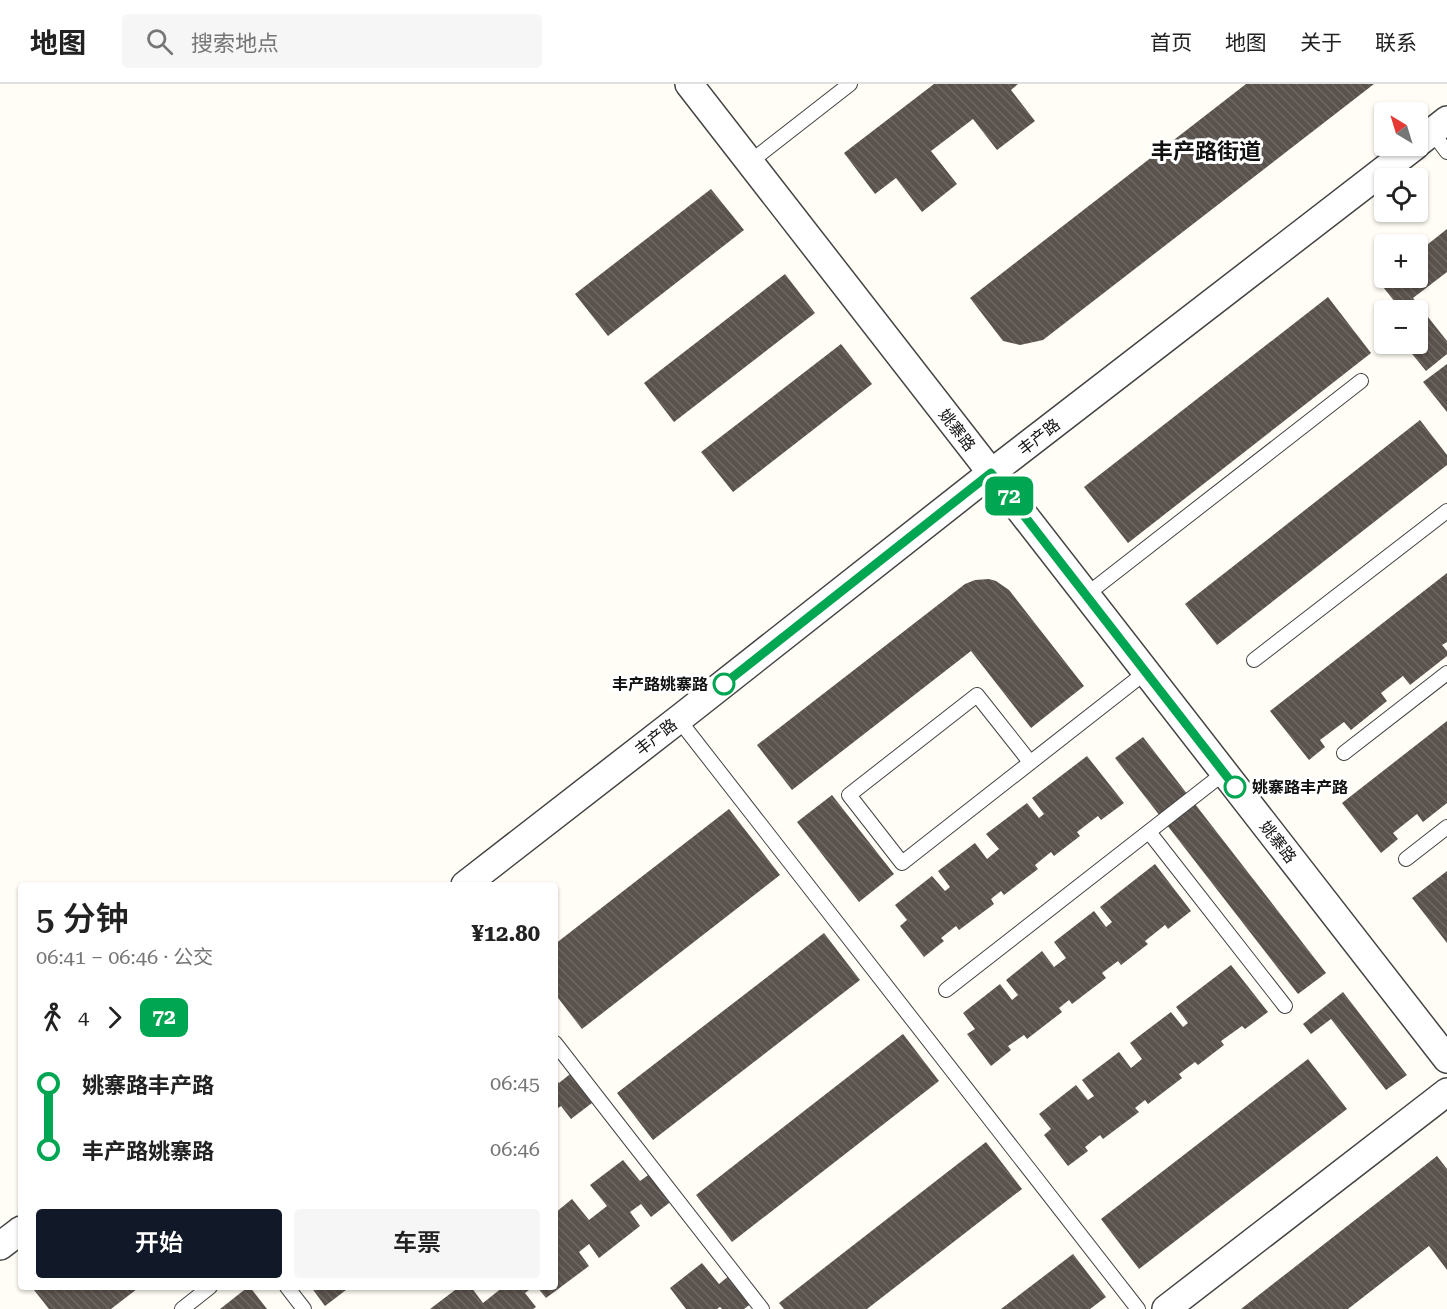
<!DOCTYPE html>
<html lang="zh">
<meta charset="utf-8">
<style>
body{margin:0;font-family:"Roboto Serif","Noto Sans SC",serif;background:#f6f6f6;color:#222;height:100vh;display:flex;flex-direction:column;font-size:22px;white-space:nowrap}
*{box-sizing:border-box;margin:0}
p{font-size:20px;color:#767676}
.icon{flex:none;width:33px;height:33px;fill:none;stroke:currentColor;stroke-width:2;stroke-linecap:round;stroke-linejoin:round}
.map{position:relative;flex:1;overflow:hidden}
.panel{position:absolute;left:18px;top:798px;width:540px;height:408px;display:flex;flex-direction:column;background:#fff;border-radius:6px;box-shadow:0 2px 4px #0004}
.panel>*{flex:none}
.badge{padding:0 12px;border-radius:9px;font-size:21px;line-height:39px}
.needle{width:39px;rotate:322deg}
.tools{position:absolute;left:1374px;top:18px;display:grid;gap:12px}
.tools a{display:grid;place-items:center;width:54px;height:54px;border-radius:6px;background:#fff;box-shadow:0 2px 4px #0004;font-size:30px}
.map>.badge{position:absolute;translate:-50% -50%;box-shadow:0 0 0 3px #fff}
.legs{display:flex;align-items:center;gap:9px;height:66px;padding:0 18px;font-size:20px}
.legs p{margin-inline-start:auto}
.headline{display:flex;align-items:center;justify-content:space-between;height:102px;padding:0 18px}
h1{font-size:33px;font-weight:600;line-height:45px}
.action{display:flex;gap:12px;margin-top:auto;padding:12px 18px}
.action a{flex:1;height:69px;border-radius:6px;background:#111827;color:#fff;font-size:24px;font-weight:600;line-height:69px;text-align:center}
.action a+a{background:#f6f6f6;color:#222}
ul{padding:0 18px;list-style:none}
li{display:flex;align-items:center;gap:21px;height:66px;font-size:22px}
li i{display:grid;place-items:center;width:9px;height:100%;margin:0 8px;background:currentColor}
li i::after{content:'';width:15px;height:15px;margin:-8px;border:4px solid;border-radius:50%;background:#fff}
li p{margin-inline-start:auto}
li:first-child i{background:linear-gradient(#0000 50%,currentColor 0)}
li:last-child i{background:linear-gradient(currentColor 50%,#0000 0)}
header{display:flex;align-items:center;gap:36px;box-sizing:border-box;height:84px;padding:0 30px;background:#fff;border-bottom:2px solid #e0e0e0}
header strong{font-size:28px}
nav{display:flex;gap:33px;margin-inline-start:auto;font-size:21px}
.search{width:420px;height:54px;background:#f6f6f6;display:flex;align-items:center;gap:15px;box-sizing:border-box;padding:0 21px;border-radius:6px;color:#767676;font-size:22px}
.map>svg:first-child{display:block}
.building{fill:url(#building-back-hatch)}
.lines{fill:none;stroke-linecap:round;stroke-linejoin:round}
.service-casing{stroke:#444;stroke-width:16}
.minor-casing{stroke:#444;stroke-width:30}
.service{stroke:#fff;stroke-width:14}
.minor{stroke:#fff;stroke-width:27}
.line-1-casing{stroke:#fff;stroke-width:14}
.line-1{stroke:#00a651;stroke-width:9}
.stop-1-dot{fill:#fff;stroke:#00a651;stroke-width:3}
.labels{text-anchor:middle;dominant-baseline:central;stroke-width:6;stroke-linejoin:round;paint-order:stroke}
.street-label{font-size:16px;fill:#111;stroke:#fff}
.stop-label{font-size:16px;font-weight:bold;fill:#111;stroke:#fff;text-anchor:end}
.district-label{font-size:22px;font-weight:bold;fill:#111;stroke:#fff}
</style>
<header>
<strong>地图</strong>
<div class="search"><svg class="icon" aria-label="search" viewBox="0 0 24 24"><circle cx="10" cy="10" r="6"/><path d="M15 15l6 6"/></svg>搜索地点</div>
<nav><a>首页</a><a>地图</a><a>关于</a><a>联系</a></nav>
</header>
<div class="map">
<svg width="1447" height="1225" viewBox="0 0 1447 1225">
<defs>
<pattern id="building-back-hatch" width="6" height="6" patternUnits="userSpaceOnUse" patternTransform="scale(1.5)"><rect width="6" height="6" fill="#5a524d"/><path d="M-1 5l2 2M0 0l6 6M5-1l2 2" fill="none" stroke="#6d6662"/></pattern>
</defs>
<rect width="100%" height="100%" fill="#fffdf5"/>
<g class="building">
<polygon points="934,0 1018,0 1011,6 1035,37 997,66 973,35 931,67 957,100 922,128 896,94 875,110 844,69"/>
<polygon points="1246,0 1374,0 1043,256 1020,261 1003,257 970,214"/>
<polygon points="711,105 744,146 608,252 575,210"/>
<polygon points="1447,145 1447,188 1413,214 1447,257 1447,270 1426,287 1404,260 1418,260 1418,226 1384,226 1384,234 1381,229 1395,218 1379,198 1385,194 1418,194 1418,168"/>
<polygon points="785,190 815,229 674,338 644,299"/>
<polygon points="1328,213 1371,269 1128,459 1084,403"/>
<polygon points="841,260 872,300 733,408 701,368"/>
<polygon points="1447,280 1447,328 1423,298"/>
<polygon points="1420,336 1447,371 1447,381 1217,561 1185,520"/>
<polygon points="1447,489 1447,558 1442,561 1447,567 1447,572 1410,601 1403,592 1381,609 1387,617 1351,646 1344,638 1320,656 1325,663 1309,676 1270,627"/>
<polygon points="989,495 996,497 1009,506 1084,602 1031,644 971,567 792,706 757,661 965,500 975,496"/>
<polygon points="1447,637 1447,719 1423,738 1417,730 1393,749 1398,755 1381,769 1342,719"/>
<polygon points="1143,653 1326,889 1298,910 1115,674"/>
<polygon points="1087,672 1124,719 1101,736 1098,732 1077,748 1080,752 1054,772 1051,768 1035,781 1038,785 1004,811 1001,807 991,815 994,820 959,846 956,842 941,854 944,857 924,873 900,842 907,836 895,821 932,792 945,807 950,803 938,787 975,759 987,775 999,765 986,750 1027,719 1039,734 1044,730 1032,714"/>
<polygon points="832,711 894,790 859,818 797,738"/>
<polygon points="729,725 780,791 582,945 555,910 555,860"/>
<polygon points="1155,780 1191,827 1168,845 1165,841 1145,857 1148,860 1121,881 1118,877 1102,889 1106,894 1072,920 1069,916 1059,924 1062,928 1027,955 1024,951 1008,962 1011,966 991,982 967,950 975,945 963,929 1000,900 1012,916 1018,911 1006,896 1042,867 1054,883 1066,874 1054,858 1094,827 1106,843 1112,838 1100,823"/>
<polygon points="1447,787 1447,859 1412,814"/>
<polygon points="824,849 860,896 653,1056 617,1009"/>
<polygon points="1231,881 1268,928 1245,945 1242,942 1221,957 1224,961 1198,981 1195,978 1179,990 1182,994 1148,1020 1145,1016 1135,1024 1139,1028 1103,1055 1100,1051 1085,1063 1088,1067 1068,1082 1044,1051 1051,1045 1039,1030 1076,1001 1088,1016 1094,1012 1082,996 1119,968 1131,984 1142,975 1130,959 1171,928 1183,943 1188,939 1176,923"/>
<polygon points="1343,908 1407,991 1386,1006 1331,935 1311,950 1303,940"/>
<polygon points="903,950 939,997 732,1158 696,1111"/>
<polygon points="1308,975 1347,1025 1139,1185 1101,1135"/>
<polygon points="570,990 592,1019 571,1035 561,1022 555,1026 555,994 559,999"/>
<polygon points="986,1058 1022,1105 867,1225 784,1225 779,1219"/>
<polygon points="1437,1072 1447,1085 1447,1186 1429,1162 1348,1225 1241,1225"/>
<polygon points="623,1076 640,1097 651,1089 673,1116 651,1133 641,1120 630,1128 640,1142 599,1174 589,1160 579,1168 589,1182 546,1214 537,1203 555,1203 555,1129 572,1115 589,1136 607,1122 590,1101"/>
<polygon points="1073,1170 1106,1213 1090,1225 1001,1225"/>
<polygon points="702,1179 719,1200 730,1191 752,1219 744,1225 722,1225 720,1223 717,1225 686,1225 670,1204"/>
<polygon points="38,1203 135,1203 137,1205 111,1225 49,1225 34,1206"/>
<polygon points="248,1203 250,1203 267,1225 220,1225"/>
<polygon points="311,1203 344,1203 346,1206 325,1222"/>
<polygon points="459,1203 471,1203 483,1219 503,1203 533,1203 525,1209 536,1223 533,1225 430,1225"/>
</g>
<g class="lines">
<g class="service-casing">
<g id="service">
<polyline points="1432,48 1447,68"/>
<polyline points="750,78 850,0"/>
<polyline points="1086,511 1361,297"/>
<polyline points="1254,576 1447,427"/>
<polyline points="679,636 1138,1225"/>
<polyline points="1344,669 1447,589"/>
<polyline points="1030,678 977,611 849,711 902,779 1146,588"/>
<polyline points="1149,748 1285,922"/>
<polyline points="1406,775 1447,743"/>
<polyline points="946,906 1224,689"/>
<polyline points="555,959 762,1225"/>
<polyline points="287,1203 304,1225"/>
<polyline points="182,1225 210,1203"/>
</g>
</g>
<g class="minor-casing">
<g id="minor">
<polyline points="689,0 1447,975"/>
<polyline points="1418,59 1447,36"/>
<polyline points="465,801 684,631 991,389 1415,62"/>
<polyline points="0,1162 21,1146"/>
<polyline points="1166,1225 1447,1008"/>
</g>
</g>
<use href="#service" class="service"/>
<use href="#minor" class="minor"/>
</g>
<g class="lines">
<g class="line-1-casing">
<polyline id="line-1" points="724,600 991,389 1235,703"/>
</g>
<use href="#line-1" class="line-1"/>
</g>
<g class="stop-1-dot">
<circle cx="724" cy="600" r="10"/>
<circle cx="1235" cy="703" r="10"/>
</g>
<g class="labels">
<g class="street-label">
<text transform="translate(957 346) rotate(52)">姚寨路</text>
<text transform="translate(1039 353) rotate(-38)">丰产路</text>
<text transform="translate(656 653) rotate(-38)">丰产路</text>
<text transform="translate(1278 758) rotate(52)">姚寨路</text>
</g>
<g class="stop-label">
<text x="708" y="600">丰产路姚寨路</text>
<text x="1252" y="703" text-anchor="start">姚寨路丰产路</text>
</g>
<g class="district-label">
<text x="1206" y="67">丰产路街道</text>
</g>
</g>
</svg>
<div class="tools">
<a><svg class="needle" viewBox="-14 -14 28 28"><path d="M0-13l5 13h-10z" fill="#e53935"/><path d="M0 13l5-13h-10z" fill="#767676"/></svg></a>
<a><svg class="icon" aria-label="locate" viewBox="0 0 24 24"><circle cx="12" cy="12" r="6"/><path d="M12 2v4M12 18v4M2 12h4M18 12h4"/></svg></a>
<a>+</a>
<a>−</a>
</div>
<b class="badge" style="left:1009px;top:412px;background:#00a651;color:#fff">72</b>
<section class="panel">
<div class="headline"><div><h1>5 分钟</h1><p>06:41 – 06:46 · 公交</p></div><b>¥12.80</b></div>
<div class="legs"><svg class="icon" aria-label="walk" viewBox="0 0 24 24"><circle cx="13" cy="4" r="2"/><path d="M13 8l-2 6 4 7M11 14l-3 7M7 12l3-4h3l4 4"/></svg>4<svg class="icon" aria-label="forward" viewBox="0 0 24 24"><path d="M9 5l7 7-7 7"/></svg><b class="badge" style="background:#00a651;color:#fff">72</b></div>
<ul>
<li><i style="color:#00a651"></i><b>姚寨路丰产路</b><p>06:45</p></li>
<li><i style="color:#00a651"></i><b>丰产路姚寨路</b><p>06:46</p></li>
</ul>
<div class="action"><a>开始</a><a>车票</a></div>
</section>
</div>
